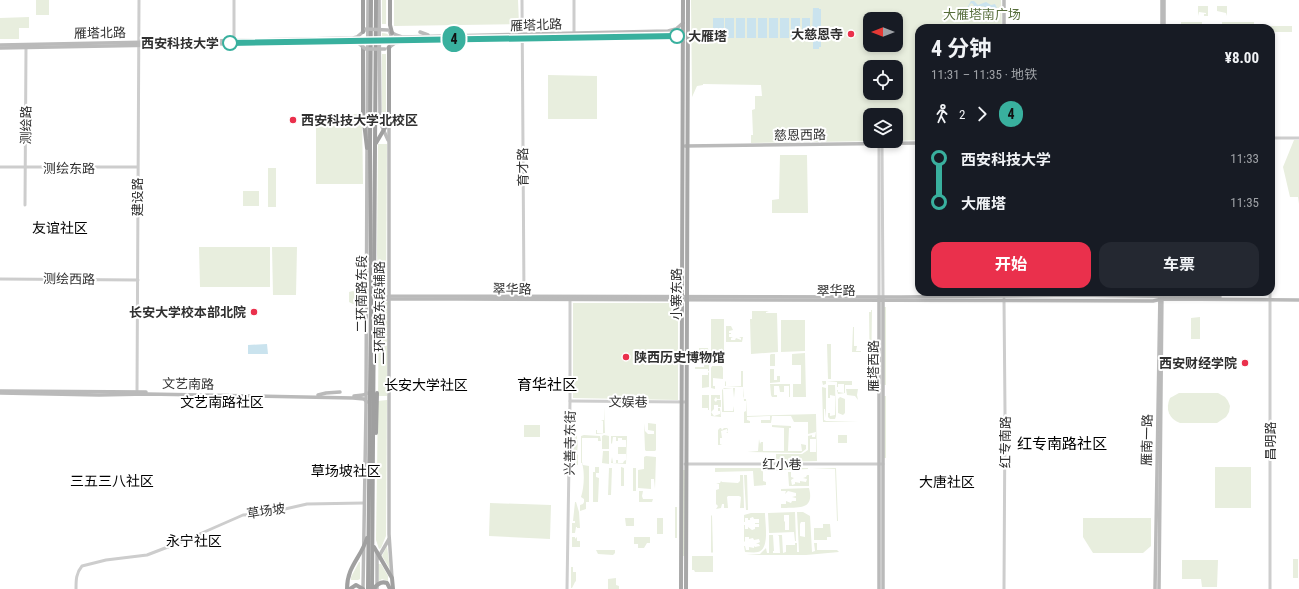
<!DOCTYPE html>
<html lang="zh">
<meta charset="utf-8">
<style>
body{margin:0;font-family:"Roboto Condensed","Noto Sans SC",sans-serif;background:#242831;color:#f1f3f6;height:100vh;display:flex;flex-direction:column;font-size:15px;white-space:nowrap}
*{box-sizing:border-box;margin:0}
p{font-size:13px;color:#9ea1a6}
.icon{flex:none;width:22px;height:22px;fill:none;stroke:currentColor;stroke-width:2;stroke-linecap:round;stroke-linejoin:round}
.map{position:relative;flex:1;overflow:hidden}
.details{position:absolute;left:915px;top:24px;width:360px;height:272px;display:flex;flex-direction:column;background:#171b24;border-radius:12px;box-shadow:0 2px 6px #0003}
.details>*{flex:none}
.badge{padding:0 8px;border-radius:13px;font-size:14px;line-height:26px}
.needle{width:26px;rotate:270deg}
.buttons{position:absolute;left:863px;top:12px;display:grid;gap:8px}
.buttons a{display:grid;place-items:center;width:40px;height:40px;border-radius:8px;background:#171b24;box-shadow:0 2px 6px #0003;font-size:20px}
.map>.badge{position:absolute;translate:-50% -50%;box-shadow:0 0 0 2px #fff}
.legs{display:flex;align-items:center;gap:6px;height:44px;padding:0 16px;font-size:13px}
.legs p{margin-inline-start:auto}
.summary{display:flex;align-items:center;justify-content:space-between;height:68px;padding:0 16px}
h1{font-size:22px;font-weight:700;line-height:30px}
.action{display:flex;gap:8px;margin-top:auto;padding:8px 16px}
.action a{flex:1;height:46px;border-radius:12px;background:#ea304c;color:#fff;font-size:16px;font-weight:700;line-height:46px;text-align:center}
.action a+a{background:#242831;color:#f1f3f6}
ul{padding:0 16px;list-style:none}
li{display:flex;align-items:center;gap:14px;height:44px;font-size:15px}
li i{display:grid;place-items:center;width:6px;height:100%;margin:0 5px;background:currentColor}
li i::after{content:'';width:10px;height:10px;margin:-5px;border:3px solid;border-radius:50%;background:#171b24}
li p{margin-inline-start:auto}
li:first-child i{background:linear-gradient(#0000 50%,currentColor 0)}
li:last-child i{background:linear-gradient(currentColor 50%,#0000 0)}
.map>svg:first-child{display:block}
.green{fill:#e8eede;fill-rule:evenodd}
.water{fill:#cae3ee}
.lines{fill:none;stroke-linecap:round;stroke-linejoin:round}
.tertiary{stroke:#cdcdcd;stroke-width:3}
.secondary{stroke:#bababa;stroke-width:3.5}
.primary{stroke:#a8a8a8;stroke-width:4}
.trunk{stroke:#a0a0a0;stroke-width:4}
.secondary-bridge{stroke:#bababa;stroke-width:3.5}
.line-1-casing{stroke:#fff;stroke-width:9}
.line-1{stroke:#39b09e;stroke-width:6}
.poi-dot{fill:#ea304c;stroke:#fff;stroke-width:1.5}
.stop-1-dot{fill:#fff;stroke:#39b09e;stroke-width:2}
.labels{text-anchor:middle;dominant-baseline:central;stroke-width:4;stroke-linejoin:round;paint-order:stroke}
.park-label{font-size:13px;fill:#576e3c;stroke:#fff}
.street-label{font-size:13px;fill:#303030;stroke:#fff}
.poi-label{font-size:13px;font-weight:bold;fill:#303030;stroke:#fff;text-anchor:end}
.stop-label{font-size:13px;font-weight:bold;fill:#303030;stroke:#fff;text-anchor:start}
.neighbourhood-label{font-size:14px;fill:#000;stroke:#fff}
.quarter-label{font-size:15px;fill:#000;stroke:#fff}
</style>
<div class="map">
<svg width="1299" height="589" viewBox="0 0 1299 589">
<rect width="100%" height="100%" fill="#fff"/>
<g class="green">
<rect x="36" y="0" width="13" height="15"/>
<rect x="382" y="0" width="4" height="24"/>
<polygon points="394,0 518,0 519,24 394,26"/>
<path d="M691 0H1001L1002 28H919V140L896 141V115H870V141H880L751 143V135H753L752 110 755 109V96H762L761 85 703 84V85L697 86 692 97ZM870 19H896V45H870ZM870 67H896V93H870Z"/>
<polygon points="1198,6 1208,6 1208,16 1204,16 1204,14 1206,14 1206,13 1199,12 1198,16"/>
<polygon points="1217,6 1227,6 1227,16 1226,13 1217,11"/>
<polygon points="29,17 29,28 19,28 19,39 0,39 0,18"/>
<rect x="1181" y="22" width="21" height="6"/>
<rect x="1222" y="22" width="32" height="6"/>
<polygon points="1264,26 1292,26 1292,32 1271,32 1271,28 1264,28"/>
<path d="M382 33C390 33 391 37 389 44L382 45Z"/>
<rect x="382" y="54" width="4" height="65"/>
<polygon points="548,75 597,76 597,119 548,119"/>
<polygon points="362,114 363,184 316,184 316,115"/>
<polygon points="1294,140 1299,140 1299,204 1298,197 1290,197 1283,167"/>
<polygon points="378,144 387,144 386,291 379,291 377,254"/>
<polygon points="780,155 807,155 808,213 772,213 772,200 779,199"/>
<rect x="268" y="168" width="8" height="39"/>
<rect x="243" y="191" width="16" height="15"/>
<polygon points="199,247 270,247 270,287 200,287"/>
<polygon points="272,247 297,247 296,295 273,295"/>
<polygon points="353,291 355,292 355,303 353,304 349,302 349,292"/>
<polygon points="379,302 388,302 387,396 378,396"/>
<polygon points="573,303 678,303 678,400 573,398"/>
<rect x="884" y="307" width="2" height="78"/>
<polygon points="871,310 872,310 871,379 870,379 869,312 871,312"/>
<polygon points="752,311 769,311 766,312 766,313 777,313 778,352 751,354 750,319 752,319"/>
<polygon points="1200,317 1200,339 1191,339 1191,318"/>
<polygon points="711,319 724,319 724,355 711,354"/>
<polygon points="781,320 805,320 805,351 781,352"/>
<polygon points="726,326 735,326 731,326 733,330 729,331 729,333 731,333 731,334 729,334 729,337 733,337 731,338 731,340 735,340 736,338 741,340 741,338 739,337 743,337 742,342 726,342"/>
<polygon points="853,327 854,327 854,346 857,346 856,351 855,351 861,351 861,352 852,352"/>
<polygon points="827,344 831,344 831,379 828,379"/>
<polygon points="699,348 708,348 709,355 699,355"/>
<polygon points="805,353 806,397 793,397 793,384 801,384 801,365 792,365 792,354"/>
<polygon points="771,354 775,354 775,366 770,366 770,355"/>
<polygon points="705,357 709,358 709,371 708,371 708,369 695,369 695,367 704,367"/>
<polygon points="712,366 722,366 723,368 723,379 713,378 713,386 715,386 715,389 711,388 711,368"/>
<polygon points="770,369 774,369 774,380 777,380 777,376 780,376 780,382 770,383"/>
<path d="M741 371H743V396L744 399H746L747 416 816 414 817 461 776 462V454H802L808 450V436L812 435V437H815L816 432 808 434V422H794L791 416H772L771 423H761V420H770V416L747 417V420L750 421V423H744V412L746 411V401H744L743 387 726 386H725V382L726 381V386H741ZM810 439H816V452H810Z"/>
<polygon points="708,372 709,373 709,387 702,388 702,375 708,375"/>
<polygon points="820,381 856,381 852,381 852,385 845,385 845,393 838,394 837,390 838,390 838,392 844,393 844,384 838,384 838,387 837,387 837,382 826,381 826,384 823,385 822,381"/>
<polygon points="770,384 790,384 790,397 789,397 789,386 784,386 784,392 780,392 779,386 774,386 774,395 777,395 777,397 772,397 771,395"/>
<polygon points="828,385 835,385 836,416 835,419 830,419 828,417 828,413 830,413 830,416 835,415 835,396 830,395 830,398 828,398"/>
<polygon points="822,387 826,388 826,418 825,409 824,409 824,420 826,421 859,422 823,422"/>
<polygon points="724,388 735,388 734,398 733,388 723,389 724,411 733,411 734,406 734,412 722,412 722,390"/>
<polygon points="846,389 858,389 857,395 858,400 855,396 847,395"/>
<path d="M1179 393H1218L1225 397 1228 401 1230 406 1229 412 1226 417 1217 423H1180C1169 419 1165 409 1170 398Z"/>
<polygon points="702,395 709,395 709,410 708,410 708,408 702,408"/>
<polygon points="711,395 720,395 720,399 717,399 716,397 714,400 716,402 717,400 721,400 721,407 718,407 718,405 714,405 714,409 711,412 714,416 720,414 720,411 718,411 718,408 720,408 721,417 711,416"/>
<rect x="884" y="396" width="2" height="62"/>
<polygon points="840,397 845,399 845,413 843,415 838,413 838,399"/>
<polygon points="387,400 386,536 381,548 379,549 376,540 378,401"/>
<polygon points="604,406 605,433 596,434 596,430 597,430 597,433 603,433 603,421 601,420 604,420"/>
<polygon points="644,423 645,431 648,434 654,434 654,431 648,430 648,423 656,424 656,450 655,451 646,451 645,450"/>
<rect x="524" y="425" width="16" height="12"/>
<polygon points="772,425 791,426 791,428 789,428 788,451 802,451 801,444 806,445 806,449 801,453 747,452 758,451 759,439 760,444 761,442 763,442 763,451 784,451 784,428 772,427"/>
<polygon points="720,428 721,428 722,430 724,428 727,428 728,429 728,433 726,433 728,432 727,429 721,431 722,438 720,438 720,444 722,445 718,445 718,430"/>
<path d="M584 435 600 436 601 441H598V438H582V462L583 465 589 466V502H586V509L580 511V505L583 504 584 502V499L581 497C584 488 585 473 582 463H581V436Z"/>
<polygon points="604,435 609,436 609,449 602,449 602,436"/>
<rect x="838" y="435" width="9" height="8"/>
<polygon points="574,436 577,436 577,440 578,441 577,454 578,455 578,465 573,465"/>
<polygon points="611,436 627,436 626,464 611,463 612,457 613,463 616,463 616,460 618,460 618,463 623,463 624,461 626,460 626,454 618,454 618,447 626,447 626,440 622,440 622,438 618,438 618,441 616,441 616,437 613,437 612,444 611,443"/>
<polygon points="603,451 609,451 609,464 602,463"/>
<polygon points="646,456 656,457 655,489 654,479 651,479 651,489 638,488 638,470 644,469 644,457"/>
<polygon points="595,467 599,467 599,473 596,473 596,477 599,478 598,502 593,502 593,472 595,472"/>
<polygon points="621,467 624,468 624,486 621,486"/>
<rect x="1215" y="467" width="36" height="41"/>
<polygon points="609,468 612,468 611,495 608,495"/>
<rect x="633" y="468" width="3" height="23"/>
<polygon points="715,468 808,468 808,469 763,471 763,481 766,482 766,485 754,486 753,471 715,472"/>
<polygon points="836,468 838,521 837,521 835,469 812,469"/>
<rect x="683" y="470" width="2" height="86"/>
<polygon points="788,472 791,472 791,477 794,478 791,480 792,485 795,484 795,482 800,483 800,481 806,482 807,479 803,478 806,477 807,475 809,475 809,486 789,486"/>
<polygon points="740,475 743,475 744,508 740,508 741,497 739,496 728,496 727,497 728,508 724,508 724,504 722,504 721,508 716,509 718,506 716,504 716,490 719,489 719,484 716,483 720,483 721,481 722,482 738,483 740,481"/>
<polygon points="744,475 747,475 748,510 746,510"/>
<path d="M809 488C815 511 797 507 781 508V504H786V501L791 503 792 501H796V498L792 497 796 496V493L788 491 785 494 786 491H781V489Z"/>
<polygon points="639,491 643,491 642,496 643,499 653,499 652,502 639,502"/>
<polygon points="575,502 576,502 579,512 580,528 577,528 577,527 576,527 575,533 572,533 572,523 575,523 575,521 573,521"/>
<polygon points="490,503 551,505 550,539 489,536"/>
<rect x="675" y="507" width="2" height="31"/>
<path d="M795 512 796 541H795L794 532 769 533 768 513ZM784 515H789V530H785V522L784 521Z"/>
<path d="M797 512H803L810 516 812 552 815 551 814 543H817V550H837L839 552 806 555H746L760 554 766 548 767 553H769V535H773L774 551H773V553H780L779 536 778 535H782L783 553 786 552V545H795V543H797V552H799ZM801 522H805V537L800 536V524Z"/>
<path d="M751 513H765C765 523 770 549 758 552 754 553 749 552 745 552L744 546H745L746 550H749V547L754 548V546L755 547 760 546 759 544H756L760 542 759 539 754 540 753 538 749 539V537H745V541L744 542V525H745V529H748V527L752 530 755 529V527H759V524H755V523H759V519H754L753 517 750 518V520H748V518H745V522H744V515Z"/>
<polygon points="712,515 713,552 712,553 711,552 711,516"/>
<polygon points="625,518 634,518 634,526 626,526"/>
<rect x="657" y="518" width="6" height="16"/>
<polygon points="1083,518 1151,518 1151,546 1143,553 1093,553 1083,537"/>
<polygon points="823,524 830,524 831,537 827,537 827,540 814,540 814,528 823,528"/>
<polygon points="572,537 575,537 575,539 577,537 577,541 580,541 580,547 572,547"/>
<polygon points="634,537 650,537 650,543 647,543 644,548 638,548 638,544 634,544"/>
<polygon points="387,546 390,569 382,556"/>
<polygon points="596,550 615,550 615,553 613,555 598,554"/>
<polygon points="692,556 713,556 713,572 695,572 694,570 692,570"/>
<rect x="1293" y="559" width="5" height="19"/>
<polygon points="1182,560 1218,560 1217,587 1202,587 1201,579 1182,579"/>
<polygon points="359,562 360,562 360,579 358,580 351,580 351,577"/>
<polygon points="378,564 381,564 388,576 388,581 382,579 379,581"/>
<polygon points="571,567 573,567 573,572 576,572 576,581 575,582 572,588 571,588"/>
<polygon points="616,578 616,585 619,586 619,589 608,589 608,579"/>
</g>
<g class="water">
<polygon points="971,1 974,1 978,5 986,2 991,5 995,4 997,8 992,11 983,6 975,8 973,4 971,3 969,6 969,10 966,10 966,18 964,19 966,10"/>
<polygon points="813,8 819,8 819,9 821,9 821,47 819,47 819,49 813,49 813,39 812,38"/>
<rect x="713" y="18" width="11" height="20"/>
<rect x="725" y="18" width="9" height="20"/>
<rect x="736" y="18" width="9" height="20"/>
<rect x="747" y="18" width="9" height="20"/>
<rect x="758" y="18" width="9" height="20"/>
<rect x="769" y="18" width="9" height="20"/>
<rect x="780" y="18" width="9" height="20"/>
<rect x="791" y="18" width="9" height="20"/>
<rect x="802" y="18" width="8" height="20"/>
<polygon points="267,344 268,354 248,354 248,345"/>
</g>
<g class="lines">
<g class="tertiary">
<polyline points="234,0 234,42"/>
<polyline points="522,0 524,297"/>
<polyline points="574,0 574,33"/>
<polyline points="1271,138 1299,138"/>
<polyline points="879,144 879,297"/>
<polyline points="882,144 883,297"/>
<polyline points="0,167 137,167"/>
<polyline points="1271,190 1271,42"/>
<polyline points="25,205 26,47"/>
<polyline points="0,279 138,280"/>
<polyline points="137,392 139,0"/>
<polyline points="570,401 686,402"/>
<polyline points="685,464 883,464"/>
<path d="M76 589C76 580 76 573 82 566L106 560 147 555 186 540 243 515 263 514 307 504 364 503"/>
<polyline points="567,589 570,401 570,299"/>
<polyline points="1004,589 1005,412 1004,299"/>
<polyline points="1270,589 1270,292"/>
</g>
<g class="secondary">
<polyline points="379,0 380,122"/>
<polyline points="1004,0 1004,28"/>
<polyline points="1162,0 1162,28"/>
<polyline points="1164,28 1164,0"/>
<polyline points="391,32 396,35 402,37 668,31 676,29 683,23"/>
<polyline points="420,32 428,35"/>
<polyline points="0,45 353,38 357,37 364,31"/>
<polyline points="390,47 392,39 390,32"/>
<polyline points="0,48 324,42 354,42 358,43 363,47"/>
<polyline points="388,48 395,43 406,41 668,35 676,37 683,42"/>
<polyline points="379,120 388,140"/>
<polyline points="389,122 389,534 392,578"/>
<polyline points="367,137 368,0"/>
<polyline points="685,146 919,143"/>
<polyline points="377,292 382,296 901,297 1075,295 1220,297"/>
<polyline points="879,298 879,589"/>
<polyline points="883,298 883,589"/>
<polyline points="374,304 382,299 457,299 1153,301 1162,299 1299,300"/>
<polyline points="0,391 146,392"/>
<polyline points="0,393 99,395 147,394 353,398 364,399 367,402"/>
<polyline points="318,395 326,393 340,392"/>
<polyline points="354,396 363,395 368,393"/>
<polyline points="378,558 389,539"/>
<polyline points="363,589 366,407 367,145"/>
<polyline points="377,589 377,552"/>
<polyline points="1155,589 1160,292"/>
<polyline points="1159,589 1162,292"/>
</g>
<g class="primary">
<polyline points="681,589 683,0"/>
<polyline points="686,589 688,0"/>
</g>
<g class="trunk">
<polyline points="363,0 363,32"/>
<polyline points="390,0 390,25 392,33"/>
<polyline points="363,47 363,114 367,148"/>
<polyline points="380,122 386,122 387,119"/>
<polyline points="376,143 389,121 389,47"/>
<polyline points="376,433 377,393"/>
<polyline points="374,547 392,578 393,589"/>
<path d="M347 589C347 566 361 558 367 538"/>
<polyline points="350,589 356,585 363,589"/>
<polyline points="368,589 371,298 370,145 371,0"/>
<polyline points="372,589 376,0"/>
<path d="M374 589C377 584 381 581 387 583L390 589"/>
</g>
<g class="secondary-bridge">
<polyline points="366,29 388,30"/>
<polyline points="363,47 366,49 385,49"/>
</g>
</g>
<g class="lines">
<g class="line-1-casing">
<polyline id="line-1" points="230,43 677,36"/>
</g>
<use href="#line-1" class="line-1"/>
</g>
<g class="poi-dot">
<circle cx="851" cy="34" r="4"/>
<circle cx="293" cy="120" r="4"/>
<circle cx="254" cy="312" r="4"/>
<circle cx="626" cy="357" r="4"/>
<circle cx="1245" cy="363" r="4"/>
</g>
<g class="stop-1-dot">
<circle cx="677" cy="36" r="7"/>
<circle cx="230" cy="43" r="7"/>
</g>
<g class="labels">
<g class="park-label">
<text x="982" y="14">大雁塔南广场</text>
</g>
<g class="street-label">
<text transform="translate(536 25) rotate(-2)">雁塔北路</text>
<text transform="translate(100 33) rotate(-1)">雁塔北路</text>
<text transform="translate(26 125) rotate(-89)">测绘路</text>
<text transform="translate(800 135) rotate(-1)">慈恩西路</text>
<text transform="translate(523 167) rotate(-91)">育才路</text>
<text x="69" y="168">测绘东路</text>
<text transform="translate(137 197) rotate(-90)">建设路</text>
<text transform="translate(69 279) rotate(1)">测绘西路</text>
<text transform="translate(512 289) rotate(1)">翠华路</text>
<text x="836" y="290">翠华路</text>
<text transform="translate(361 294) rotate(-90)">二环南路东段</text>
<text transform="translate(676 294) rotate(-90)">小寨东路</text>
<text transform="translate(379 313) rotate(-90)">二环南路东段辅路</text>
<text transform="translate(873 366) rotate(-90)">雁塔西路</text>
<text transform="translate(188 384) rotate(1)">文艺南路</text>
<text transform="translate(628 402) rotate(1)">文娱巷</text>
<text transform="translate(1147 440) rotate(-89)">雁南一路</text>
<text transform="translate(1270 441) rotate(-90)">昌明路</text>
<text transform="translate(1005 442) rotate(-90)">红专南路</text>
<text transform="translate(570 443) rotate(-89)">兴善寺东街</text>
<text x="782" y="464">红小巷</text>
<text transform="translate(266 511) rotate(-9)">草场坡</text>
</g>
<g class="poi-label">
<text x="843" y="34">大慈恩寺</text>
<text x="301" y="120" text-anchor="start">西安科技大学北校区</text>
<text x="246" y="312">长安大学校本部北院</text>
<text x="634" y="357" text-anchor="start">陕西历史博物馆</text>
<text x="1237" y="363">西安财经学院</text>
</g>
<g class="stop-label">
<text x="688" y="36">大雁塔</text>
<text x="219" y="43" text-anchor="end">西安科技大学</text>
</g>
<g class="neighbourhood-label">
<text x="60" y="228">友谊社区</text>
<text x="426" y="385">长安大学社区</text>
<text x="222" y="402">文艺南路社区</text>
<text x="346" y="471">草场坡社区</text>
<text x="112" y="481">三五三八社区</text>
<text x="947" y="482">大唐社区</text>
<text x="194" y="541">永宁社区</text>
</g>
<g class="quarter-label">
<text x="547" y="385">育华社区</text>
<text x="1062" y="444">红专南路社区</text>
</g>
</g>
</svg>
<div class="buttons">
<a><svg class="needle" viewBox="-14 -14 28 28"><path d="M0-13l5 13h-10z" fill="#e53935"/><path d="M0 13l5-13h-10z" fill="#9ea1a6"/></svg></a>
<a><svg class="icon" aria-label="locate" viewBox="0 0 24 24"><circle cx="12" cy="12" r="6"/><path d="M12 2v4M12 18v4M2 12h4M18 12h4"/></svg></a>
<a><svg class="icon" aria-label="layers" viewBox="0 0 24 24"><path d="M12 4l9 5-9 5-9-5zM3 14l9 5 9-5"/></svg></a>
</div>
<b class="badge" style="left:454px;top:39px;background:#39b09e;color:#111">4</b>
<section class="details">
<div class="summary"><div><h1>4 分钟</h1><p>11:31 – 11:35 · 地铁</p></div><b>¥8.00</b></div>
<div class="legs"><svg class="icon" aria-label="walk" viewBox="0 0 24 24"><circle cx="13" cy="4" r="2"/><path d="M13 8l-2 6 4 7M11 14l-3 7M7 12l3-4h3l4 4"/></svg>2<svg class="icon" aria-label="forward" viewBox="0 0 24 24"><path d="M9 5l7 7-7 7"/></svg><b class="badge" style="background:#39b09e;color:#111">4</b></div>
<ul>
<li><i style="color:#39b09e"></i><b>西安科技大学</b><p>11:33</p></li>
<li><i style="color:#39b09e"></i><b>大雁塔</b><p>11:35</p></li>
</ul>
<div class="action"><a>开始</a><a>车票</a></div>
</section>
</div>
